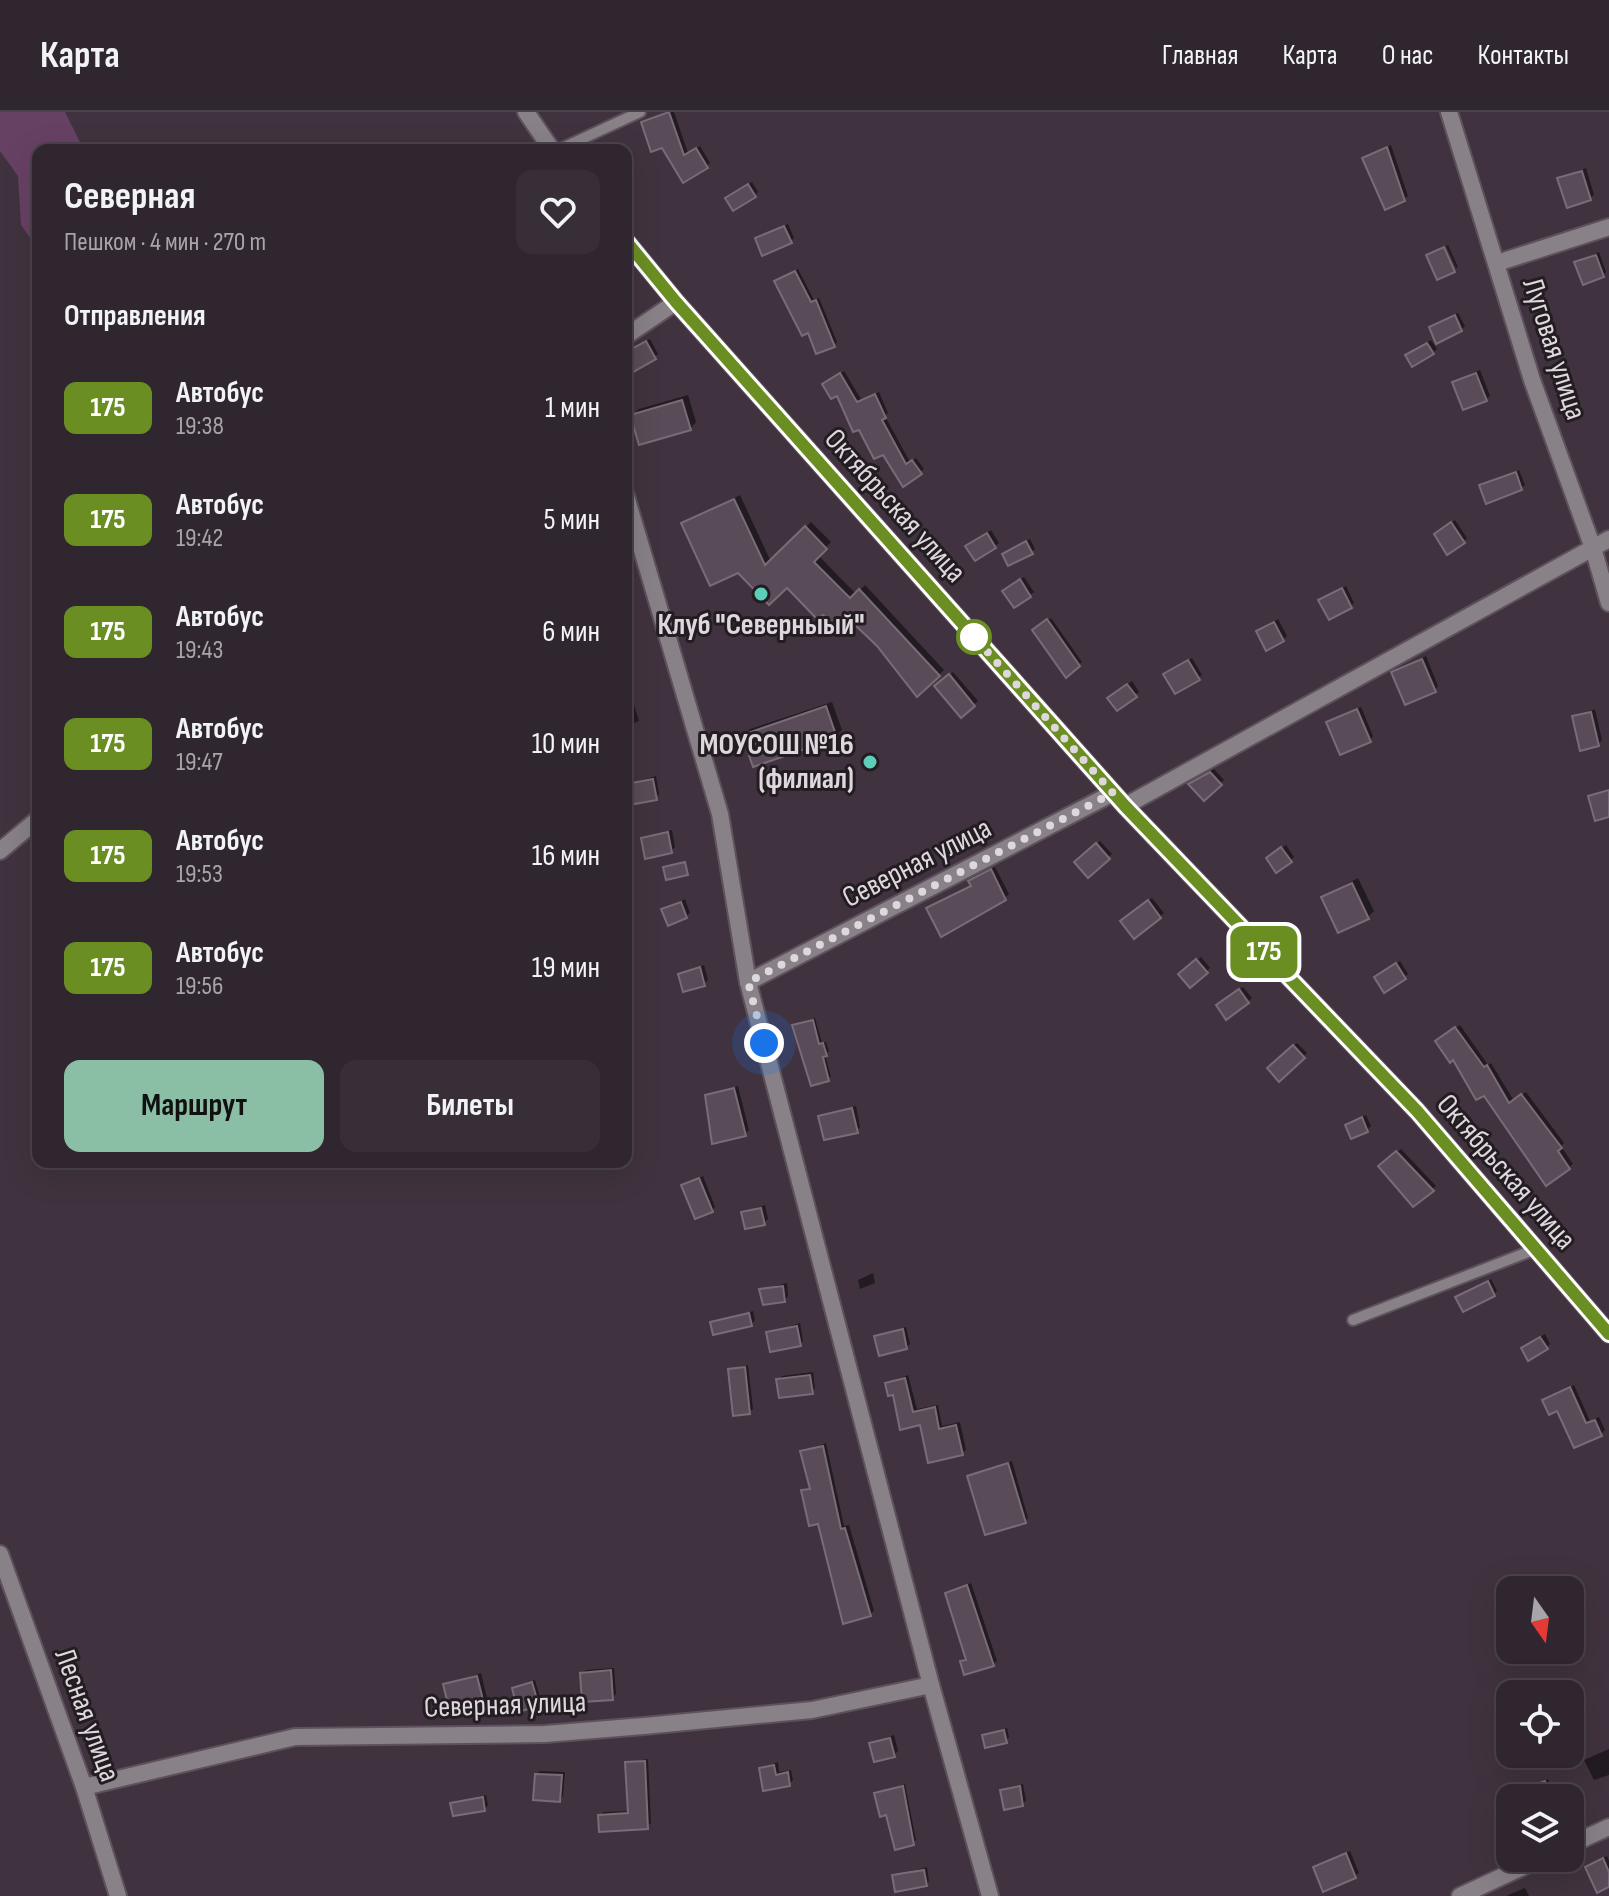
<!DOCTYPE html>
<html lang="ru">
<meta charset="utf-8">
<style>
body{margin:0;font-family:"Sofia Sans Condensed",sans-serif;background:#382e37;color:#f1f3f6;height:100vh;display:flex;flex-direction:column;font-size:30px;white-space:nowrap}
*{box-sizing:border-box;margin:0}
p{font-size:26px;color:#a8a5aa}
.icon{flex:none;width:44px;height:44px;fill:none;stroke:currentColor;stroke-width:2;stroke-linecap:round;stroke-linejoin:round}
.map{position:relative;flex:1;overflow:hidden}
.details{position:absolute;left:32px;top:32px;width:600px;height:1024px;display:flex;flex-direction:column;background:#30262f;border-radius:16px;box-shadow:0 8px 32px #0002,0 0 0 2px #4b434b}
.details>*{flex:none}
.badge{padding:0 16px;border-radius:12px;font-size:28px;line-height:52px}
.needle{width:52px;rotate:166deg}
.buttons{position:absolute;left:1496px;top:1464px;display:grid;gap:16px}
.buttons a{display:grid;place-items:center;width:88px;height:88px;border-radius:16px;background:#30262f;box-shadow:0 8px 32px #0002,0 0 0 2px #4b434b;font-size:40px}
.you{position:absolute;width:40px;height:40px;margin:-20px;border:6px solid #fff;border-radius:50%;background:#1a73e8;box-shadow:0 0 0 12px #1a73e833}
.map>.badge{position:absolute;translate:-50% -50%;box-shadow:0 0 0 4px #fff}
h2{padding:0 32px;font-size:30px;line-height:72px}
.round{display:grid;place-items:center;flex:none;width:84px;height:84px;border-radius:16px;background:#382e37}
.headline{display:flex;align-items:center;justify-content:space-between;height:136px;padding:0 32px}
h1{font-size:38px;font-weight:700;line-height:60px}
.action{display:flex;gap:16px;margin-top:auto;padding:16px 32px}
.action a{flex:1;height:92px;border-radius:16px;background:#8abfa5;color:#111;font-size:32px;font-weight:700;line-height:92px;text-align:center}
.action a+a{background:#382e37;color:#f1f3f6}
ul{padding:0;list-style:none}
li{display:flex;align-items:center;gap:24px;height:112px;padding:0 32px}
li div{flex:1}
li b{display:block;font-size:30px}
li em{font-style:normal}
li .badge{min-width:88px;font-weight:700;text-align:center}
header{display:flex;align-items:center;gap:48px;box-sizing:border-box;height:112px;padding:0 40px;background:#30262f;border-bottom:2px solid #4b434b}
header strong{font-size:38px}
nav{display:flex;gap:44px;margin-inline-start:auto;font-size:28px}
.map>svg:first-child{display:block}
.green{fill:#674164}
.shadow{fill:#0007}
.building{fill:#594b57;stroke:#7a6b78;stroke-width:2}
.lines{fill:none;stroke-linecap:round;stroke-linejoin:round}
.service-casing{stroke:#5d515c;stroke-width:14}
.minor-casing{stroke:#5d515c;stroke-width:20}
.tertiary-casing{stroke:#5d515c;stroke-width:20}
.service{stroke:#888187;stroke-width:10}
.minor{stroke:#888187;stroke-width:16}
.tertiary{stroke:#888187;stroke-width:16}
.line-casing{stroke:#fff;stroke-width:18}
.line{stroke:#6b8e23;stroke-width:12}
.walk{stroke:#dfd7de;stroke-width:8;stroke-dasharray:0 14.4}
.poi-dot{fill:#5cceba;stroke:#231d22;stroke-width:3}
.stop-dot{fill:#fff;stroke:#6b8e23;stroke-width:4}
.labels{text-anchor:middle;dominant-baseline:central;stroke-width:6;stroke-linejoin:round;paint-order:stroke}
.street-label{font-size:30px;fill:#dfd7de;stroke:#231d22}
.poi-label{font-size:30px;font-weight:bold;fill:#dfd7de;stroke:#231d22}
</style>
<header>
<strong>Карта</strong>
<nav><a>Главная</a><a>Карта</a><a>О нас</a><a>Контакты</a></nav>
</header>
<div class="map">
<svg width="1609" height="1784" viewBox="0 0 1609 1784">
<rect width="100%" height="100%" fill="#40333f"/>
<polygon class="green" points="0,0 65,0 84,38 38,38 38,137 21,113 18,64 0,39"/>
<g class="shadow">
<polygon points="666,0 674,0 688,41 700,34 710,51 707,54 662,33 643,10"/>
<polygon points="1391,33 1408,84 1404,87 1365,46"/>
<polygon points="1586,56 1594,83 1590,86 1560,67"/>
<polygon points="752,70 758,80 755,83 731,82"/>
<polygon points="788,112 794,126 791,129 757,127"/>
<polygon points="1448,133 1458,155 1456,156 1446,134"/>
<polygon points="1599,140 1606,160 1603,164 1576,151"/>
<polygon points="798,157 814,188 819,186 837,230 834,233 809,218 776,169"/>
<polygon points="1458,201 1465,214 1461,218 1431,215"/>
<polygon points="650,227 658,242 626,262 626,240"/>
<polygon points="1431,228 1437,237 1433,241 1411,240"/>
<polygon points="1480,258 1490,284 1486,287 1454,270"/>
<polygon points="844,259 861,287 879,280 888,301 885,304 910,350 916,346 924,357 904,372 828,269"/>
<polygon points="688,283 696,310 690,317 632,303 639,297"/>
<polygon points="1519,358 1525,373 1521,376 1481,374"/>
<polygon points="740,383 771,450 811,410 831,430 818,443 856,482 865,473 944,558 917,582 879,532 853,509 823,500 787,473 739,459 684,412"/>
<polygon points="1455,408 1467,426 1463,430 1440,418"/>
<polygon points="991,418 999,431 975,446 972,430"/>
<polygon points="1030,427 1035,437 1031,440 1004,442"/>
<polygon points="1024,465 1034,480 1014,494 1008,475"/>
<polygon points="1346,474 1354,491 1351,494 1325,485"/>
<polygon points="1051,506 1082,550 1066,564 1037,516"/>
<polygon points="1278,507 1287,524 1283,528 1258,519"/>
<polygon points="1426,544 1438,574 1435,578 1394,560"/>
<polygon points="1192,546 1202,563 1198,566 1169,559"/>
<polygon points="953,560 978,589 961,603 937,574"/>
<polygon points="626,567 639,609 626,614"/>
<polygon points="1132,569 1139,580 1135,583 1114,582"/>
<polygon points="832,590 842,618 836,624 744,623 750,617"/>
<polygon points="1361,595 1373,624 1370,628 1329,610"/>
<polygon points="1595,597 1602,628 1598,632 1575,605"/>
<polygon points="1214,657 1224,668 1204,686 1191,672"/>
<polygon points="656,664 659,682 656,686 627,672"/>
<polygon points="672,718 675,735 671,739 643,727"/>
<polygon points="1100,729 1112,742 1089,763 1077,750"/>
<polygon points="1286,733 1294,745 1291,748 1272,743"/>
<polygon points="995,755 1009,782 1005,786 964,807 929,796 972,773 974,766"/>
<polygon points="1358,766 1374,799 1368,805 1324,785"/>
<polygon points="1152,786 1164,801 1134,824 1126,805"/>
<polygon points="685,787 690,801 686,804 664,798"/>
<polygon points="1201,845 1210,856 1191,874 1181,862"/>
<polygon points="1400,849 1408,862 1404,865 1380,861"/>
<polygon points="704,853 708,868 704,872 680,862"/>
<polygon points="1243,875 1252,886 1227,905 1222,890"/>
<polygon points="815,906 822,931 826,930 829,939 825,942 831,965 810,972 794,914"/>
<polygon points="1460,913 1488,953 1491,951 1514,989 1526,980 1564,1031 1561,1034 1573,1052 1546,1071 1484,981 1441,926"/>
<polygon points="1297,931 1307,941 1279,967 1270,957"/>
<polygon points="738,974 749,1018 745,1022 707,984"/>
<polygon points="856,994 860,1015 857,1019 821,1004"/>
<polygon points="1366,1003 1371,1014 1367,1018 1347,1013"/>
<polygon points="1401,1037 1436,1074 1413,1092 1385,1050"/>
<polygon points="703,1064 715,1095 712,1099 683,1074"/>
<polygon points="765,1093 768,1107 764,1111 743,1101"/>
<polygon points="873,1161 875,1171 860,1177 858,1168"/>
<polygon points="1491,1167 1497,1179 1494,1182 1458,1185"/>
<polygon points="787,1171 788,1184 785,1188 761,1178"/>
<polygon points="753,1199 755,1208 751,1212 713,1211"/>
<polygon points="800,1211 803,1229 800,1232 768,1221"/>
<polygon points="906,1215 910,1232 906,1236 876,1225"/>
<polygon points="1545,1222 1550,1232 1547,1235 1527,1233"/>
<polygon points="748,1253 753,1297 749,1300 730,1258"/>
<polygon points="813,1260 815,1276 812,1280 778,1268 782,1264"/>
<polygon points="908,1263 917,1297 938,1293 942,1314 960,1310 966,1338 962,1341 922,1311 887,1271"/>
<polygon points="1574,1273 1590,1309 1599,1305 1605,1318 1601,1322 1544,1289"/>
<polygon points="826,1331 844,1414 849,1413 874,1499 870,1502 803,1379 811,1375 803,1340"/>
<polygon points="1012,1349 1028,1406 1025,1409 969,1364"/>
<polygon points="971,1471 997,1549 993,1552 962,1550 965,1546 947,1482"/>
<polygon points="614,1556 616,1582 612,1586 582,1561 586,1558"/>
<polygon points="481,1561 487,1586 483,1590 445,1573"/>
<polygon points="535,1568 541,1589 537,1592 514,1576"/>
<polygon points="1007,1616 1009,1625 1006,1629 984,1624"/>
<polygon points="894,1623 898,1639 894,1643 871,1632"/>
<polygon points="1609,1637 1609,1663 1594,1668 1584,1648"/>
<polygon points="648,1647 651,1711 647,1715 600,1704 603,1700 629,1699 627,1651"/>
<polygon points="778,1650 779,1660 791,1658 793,1668 789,1672 761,1656"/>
<polygon points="540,1659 565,1660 563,1684 559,1688 537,1662"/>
<polygon points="1548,1667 1555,1684 1530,1686 1527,1677"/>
<polygon points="905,1672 916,1728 913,1731 876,1682"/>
<polygon points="1023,1672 1026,1689 1022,1692 1003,1678"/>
<polygon points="486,1683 488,1693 485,1697 452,1691"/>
<polygon points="1350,1739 1359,1761 1355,1764 1315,1756"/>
<polygon points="1607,1744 1609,1749 1609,1773 1587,1755"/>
<polygon points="927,1755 929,1769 926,1772 894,1764"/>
<polygon points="1525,1776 1529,1784 1507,1784 1508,1783"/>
</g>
<g class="building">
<polygon points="669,0 684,43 696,36 708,56 683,71 662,36 651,40 641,10"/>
<polygon points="1387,35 1405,89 1385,98 1362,46"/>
<polygon points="1582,59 1591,88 1567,96 1557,66"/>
<polygon points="748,72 756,85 733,99 725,86"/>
<polygon points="784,114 792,131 762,144 755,126"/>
<polygon points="1444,135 1455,160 1437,168 1426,143"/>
<polygon points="1596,143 1604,165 1583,173 1574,150"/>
<polygon points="795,159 811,190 816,188 835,235 816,242 808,221 802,224 774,169"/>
<polygon points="1455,203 1462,219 1436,232 1429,215"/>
<polygon points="646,229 656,247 626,264 626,240"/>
<polygon points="1427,231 1434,242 1412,255 1405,243"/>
<polygon points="840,261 857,290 875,282 886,306 882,308 906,352 912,348 922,362 903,375 883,343 874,347 859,318 853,320 837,284 831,287 822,272"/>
<polygon points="1476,261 1487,289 1463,298 1452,270"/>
<polygon points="682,288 691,318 639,333 630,303"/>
<polygon points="1516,360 1522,378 1486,392 1479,373"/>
<polygon points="734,387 765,453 805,414 827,437 814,450 850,486 859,477 940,564 917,585 877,534 853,511 842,522 823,503 818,508 787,476 769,493 738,461 710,474 681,411"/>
<polygon points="1451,410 1465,431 1447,443 1434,422"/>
<polygon points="987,421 996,436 975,449 965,434"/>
<polygon points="1026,429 1033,442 1008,454 1002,442"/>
<polygon points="1020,467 1031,485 1014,496 1002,479"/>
<polygon points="1342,476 1352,496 1329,508 1318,488"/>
<polygon points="1047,507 1080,554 1066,566 1032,518"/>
<polygon points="1274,510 1284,529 1266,539 1256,519"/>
<polygon points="1422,547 1436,580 1405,593 1391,560"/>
<polygon points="1188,548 1200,568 1175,582 1163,562"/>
<polygon points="949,562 975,594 961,606 934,574"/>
<polygon points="1127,572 1137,585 1117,599 1107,586"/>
<polygon points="826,594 837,626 753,655 742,623"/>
<polygon points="1357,597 1371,630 1340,643 1326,610"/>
<polygon points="1591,600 1599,634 1580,639 1572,604"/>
<polygon points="1210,660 1222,673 1204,689 1188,672"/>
<polygon points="653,667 657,688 629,693 626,672"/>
<polygon points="1609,678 1609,705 1595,709 1588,684"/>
<polygon points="668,720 672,741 645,747 641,726"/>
<polygon points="1096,731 1110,747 1088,766 1074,750"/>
<polygon points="1281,735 1292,750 1276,761 1266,746"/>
<polygon points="685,750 688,763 666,768 663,755"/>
<polygon points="991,757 1006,788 941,825 926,796 971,774 968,769"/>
<polygon points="1352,771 1369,807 1338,821 1321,785"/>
<polygon points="1148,788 1161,806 1134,827 1120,809"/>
<polygon points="681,790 687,806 668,814 661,797"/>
<polygon points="1196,847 1208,861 1190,876 1178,862"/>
<polygon points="1396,851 1406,867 1384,881 1374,865"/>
<polygon points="700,855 705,874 683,880 678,862"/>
<polygon points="1239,877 1249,891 1226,908 1216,893"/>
<polygon points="813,908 819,932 823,931 827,944 823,945 829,969 811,974 792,913"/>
<polygon points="1455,915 1484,955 1487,953 1509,991 1521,982 1562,1036 1558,1039 1570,1057 1546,1074 1484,984 1476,988 1453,948 1450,951 1435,929"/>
<polygon points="1293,933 1305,946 1279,970 1267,956"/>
<polygon points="734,976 746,1024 712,1032 705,983"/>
<polygon points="852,996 858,1021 824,1028 818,1004"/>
<polygon points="1362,1005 1368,1020 1351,1027 1345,1013"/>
<polygon points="1396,1039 1434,1079 1413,1095 1378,1054"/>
<polygon points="699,1066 713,1100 695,1107 681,1073"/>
<polygon points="761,1096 765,1113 745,1117 741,1100"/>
<polygon points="1488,1169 1495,1184 1463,1200 1455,1185"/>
<polygon points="783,1174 785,1190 763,1193 759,1177"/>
<polygon points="749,1201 752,1214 713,1223 710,1210"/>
<polygon points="797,1214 801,1234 770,1240 766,1220"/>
<polygon points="903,1217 907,1237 879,1244 874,1224"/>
<polygon points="1540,1225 1548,1237 1528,1249 1521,1236"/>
<polygon points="745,1255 750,1302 733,1304 728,1257"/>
<polygon points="810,1263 813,1282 779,1286 776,1267"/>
<polygon points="905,1266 913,1300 935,1295 939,1317 956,1313 963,1343 928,1351 920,1313 900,1318 893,1283 888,1284 885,1271"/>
<polygon points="1570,1275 1586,1311 1595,1308 1602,1324 1574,1336 1557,1299 1549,1303 1542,1288"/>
<polygon points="823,1334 841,1417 845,1416 871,1504 843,1512 818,1412 809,1414 801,1378 810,1377 800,1339"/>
<polygon points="1008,1351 1026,1411 985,1423 967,1364"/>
<polygon points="967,1473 994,1554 964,1563 960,1549 966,1548 945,1481"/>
<polygon points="611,1558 613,1588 582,1590 580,1561"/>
<polygon points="477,1564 484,1592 450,1600 443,1572"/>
<polygon points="532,1570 539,1594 518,1600 512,1576"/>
<polygon points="1004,1618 1007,1631 985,1636 982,1623"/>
<polygon points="890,1626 895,1645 874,1650 869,1631"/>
<polygon points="645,1649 648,1717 599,1720 598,1703 628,1701 625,1650"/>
<polygon points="774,1653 776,1663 788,1660 790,1674 763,1679 759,1656"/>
<polygon points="535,1662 562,1663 560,1690 533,1688"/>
<polygon points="1545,1669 1551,1686 1504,1686 1504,1684"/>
<polygon points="903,1674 914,1733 895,1738 886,1703 880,1705 874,1681"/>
<polygon points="1020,1674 1023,1694 1004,1698 1000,1678"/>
<polygon points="483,1685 485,1699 453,1704 450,1691"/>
<polygon points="1346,1741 1356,1766 1323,1780 1313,1755"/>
<polygon points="1603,1746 1609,1760 1609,1775 1597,1781 1585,1755"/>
<polygon points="924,1758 927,1774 895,1780 892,1763"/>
</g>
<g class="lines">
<g class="service-casing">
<g id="service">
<polyline points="558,38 640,0"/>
<polyline points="1353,1208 1536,1137"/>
</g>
</g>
<g class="minor-casing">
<g id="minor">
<polyline points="1449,0 1532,268 1593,436 1609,491"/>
<polyline points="1497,151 1609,115"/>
<polyline points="626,224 676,190"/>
<polyline points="626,384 720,702 748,870 931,1573 990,1784"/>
<polyline points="1125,694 1609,427"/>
<polyline points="0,739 38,707"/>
<polyline points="748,870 1113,681"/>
<polyline points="0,1442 84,1675 118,1784"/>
<polyline points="84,1675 295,1625 545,1622 644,1614 812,1598 931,1573"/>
<polyline points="1570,1733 1609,1715"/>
<polyline points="1460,1784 1542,1746"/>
</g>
</g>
<g class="tertiary-casing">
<g id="tertiary">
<polyline points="526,0 552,38"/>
<polyline points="626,129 676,190 1125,694 1417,999 1609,1222"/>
</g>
</g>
<use href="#service" class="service"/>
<use href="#minor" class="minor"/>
<use href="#tertiary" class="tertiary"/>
</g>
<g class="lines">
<g class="line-casing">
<polyline id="line" points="626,129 676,190 1125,694 1417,999 1609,1222"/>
</g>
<use href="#line" class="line"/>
<polyline class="walk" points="764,931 748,870 1113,681 967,517 974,525"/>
</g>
<g class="poi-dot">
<circle cx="761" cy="482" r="8"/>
<circle cx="870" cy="650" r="8"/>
</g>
<circle class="stop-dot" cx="974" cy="525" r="16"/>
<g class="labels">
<g class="street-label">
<text transform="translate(1554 237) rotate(72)">Луговая улица</text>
<text transform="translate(895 394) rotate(48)">Октябрьская улица</text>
<text transform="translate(917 751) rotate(-27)">Северная улица</text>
<text transform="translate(1506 1060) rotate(49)">Октябрьская улица</text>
<text transform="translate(505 1593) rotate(-2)">Северная улица</text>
<text transform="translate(87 1603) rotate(70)">Лесная улица</text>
</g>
<g class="poi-label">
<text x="761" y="513">Клуб "Северныый"</text>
<text x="854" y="633" text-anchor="end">МОУСОШ №16<tspan x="854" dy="34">(филиал)</tspan></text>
</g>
</g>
</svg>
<div class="buttons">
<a><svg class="needle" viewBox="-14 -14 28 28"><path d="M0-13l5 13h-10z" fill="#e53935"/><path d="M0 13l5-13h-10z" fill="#a8a5aa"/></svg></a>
<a><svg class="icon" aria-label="locate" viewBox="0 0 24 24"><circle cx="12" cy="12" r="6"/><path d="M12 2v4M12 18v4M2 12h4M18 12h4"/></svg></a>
<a><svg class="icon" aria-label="layers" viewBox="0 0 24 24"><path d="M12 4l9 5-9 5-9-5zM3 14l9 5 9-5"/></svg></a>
</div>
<div class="you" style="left:764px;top:931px"></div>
<b class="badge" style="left:1264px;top:840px;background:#6b8e23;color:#fff">175</b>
<section class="details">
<div class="headline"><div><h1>Северная</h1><p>Пешком · 4 мин · 270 m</p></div><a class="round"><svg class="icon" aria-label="heart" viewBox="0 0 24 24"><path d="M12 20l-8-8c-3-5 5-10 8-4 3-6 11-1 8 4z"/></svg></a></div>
<h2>Отправления</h2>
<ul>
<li><span class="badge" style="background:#6b8e23;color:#fff">175</span><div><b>Автобус</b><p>19:38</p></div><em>1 мин</em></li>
<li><span class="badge" style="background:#6b8e23;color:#fff">175</span><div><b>Автобус</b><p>19:42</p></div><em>5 мин</em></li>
<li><span class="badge" style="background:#6b8e23;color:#fff">175</span><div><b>Автобус</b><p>19:43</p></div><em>6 мин</em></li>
<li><span class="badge" style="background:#6b8e23;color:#fff">175</span><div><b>Автобус</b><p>19:47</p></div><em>10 мин</em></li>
<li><span class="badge" style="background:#6b8e23;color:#fff">175</span><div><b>Автобус</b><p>19:53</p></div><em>16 мин</em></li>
<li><span class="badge" style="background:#6b8e23;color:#fff">175</span><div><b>Автобус</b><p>19:56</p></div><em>19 мин</em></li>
</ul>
<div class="action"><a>Маршрут</a><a>Билеты</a></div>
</section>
</div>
